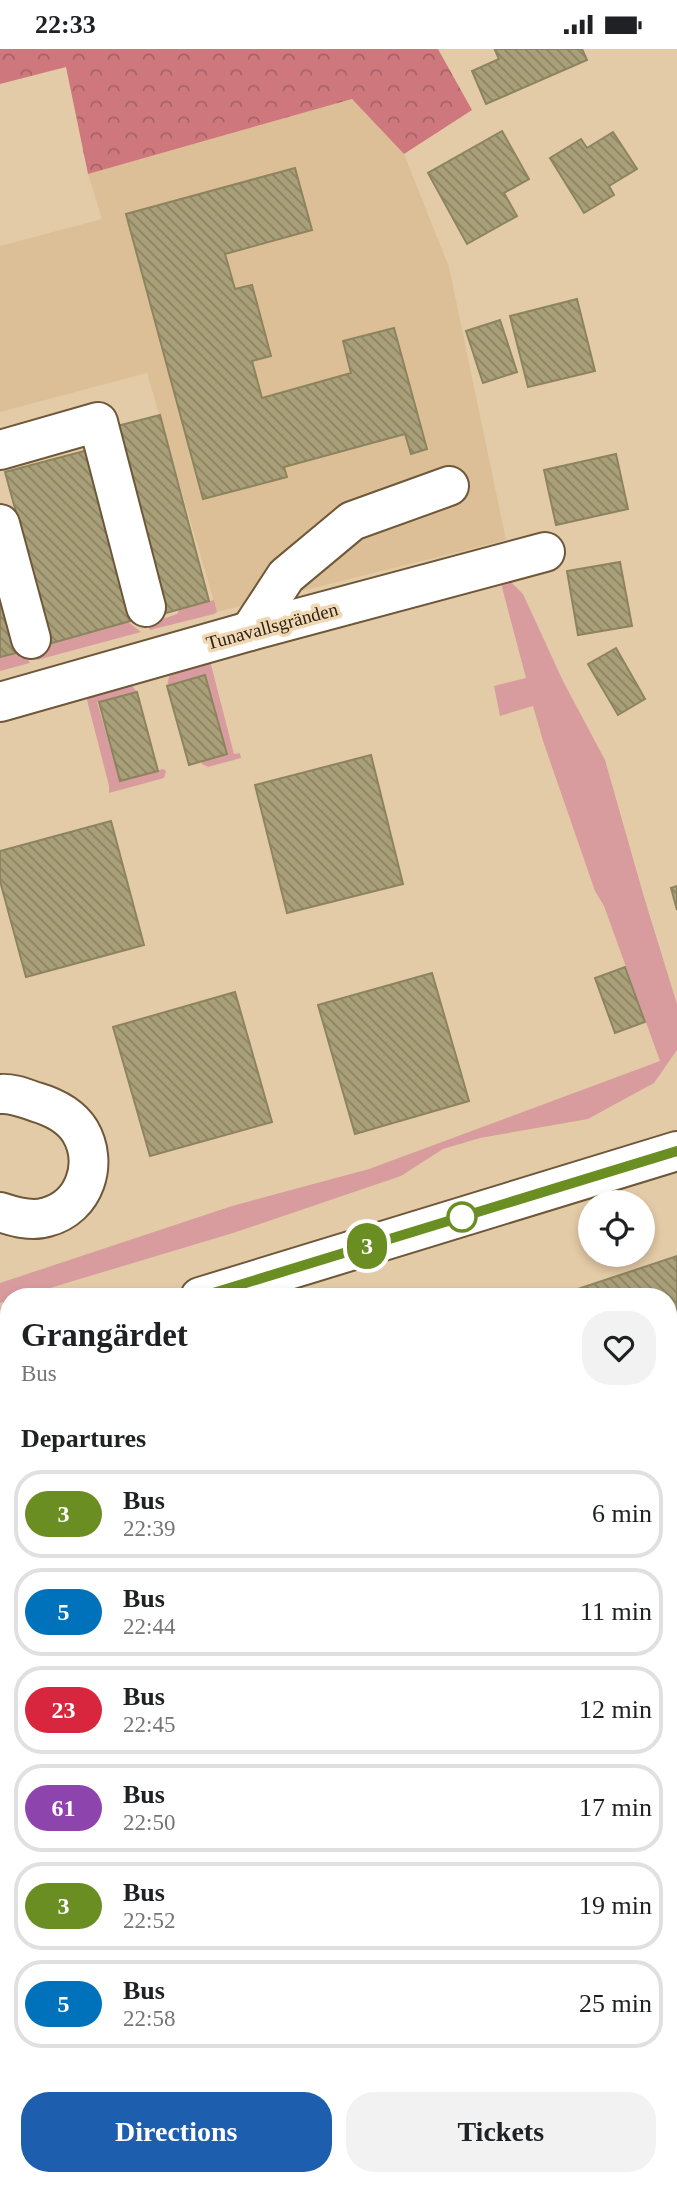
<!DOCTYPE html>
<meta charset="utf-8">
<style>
body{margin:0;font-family:Georgia,serif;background:#f2f2f2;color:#202124;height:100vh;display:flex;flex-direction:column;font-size:26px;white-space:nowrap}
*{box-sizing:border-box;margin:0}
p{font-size:23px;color:#757577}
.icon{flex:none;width:38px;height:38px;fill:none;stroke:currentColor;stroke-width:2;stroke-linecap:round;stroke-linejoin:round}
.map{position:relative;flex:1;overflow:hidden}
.side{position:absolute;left:0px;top:1239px;width:677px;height:898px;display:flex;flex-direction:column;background:#fff;border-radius:28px 28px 0 0;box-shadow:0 4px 10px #0003}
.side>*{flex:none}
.badge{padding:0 14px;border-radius:23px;font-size:24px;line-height:46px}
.controls{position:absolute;left:578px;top:1141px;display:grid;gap:14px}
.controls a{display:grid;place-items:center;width:77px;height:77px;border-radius:50%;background:#fff;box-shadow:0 4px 10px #0003;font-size:35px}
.map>.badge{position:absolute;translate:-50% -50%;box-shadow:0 0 0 4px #fff}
h2{padding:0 21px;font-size:26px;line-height:63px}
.round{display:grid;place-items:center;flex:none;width:74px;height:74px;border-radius:28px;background:#f2f2f2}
.head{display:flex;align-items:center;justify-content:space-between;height:119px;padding:0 21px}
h1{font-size:33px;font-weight:600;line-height:52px}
.primary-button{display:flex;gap:14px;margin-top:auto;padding:14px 21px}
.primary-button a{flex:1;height:80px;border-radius:28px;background:#1d5eae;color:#fff;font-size:28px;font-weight:600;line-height:80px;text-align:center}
.primary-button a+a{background:#f2f2f2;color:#202124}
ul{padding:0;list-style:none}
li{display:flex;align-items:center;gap:21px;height:88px;margin:0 14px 10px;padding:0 7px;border:4px solid #e0e0e0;border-radius:28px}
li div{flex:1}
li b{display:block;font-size:26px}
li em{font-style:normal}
li .badge{min-width:77px;font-weight:700;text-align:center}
.status{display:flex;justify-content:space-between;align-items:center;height:49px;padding:0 35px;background:#fff;direction:ltr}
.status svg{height:19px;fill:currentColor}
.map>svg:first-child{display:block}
.built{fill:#dcbf96}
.grass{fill:#d99c9e}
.forest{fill:url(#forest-crowns)}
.building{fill:url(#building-back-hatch);stroke:#8d845f;stroke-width:2}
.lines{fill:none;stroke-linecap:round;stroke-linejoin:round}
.minor-casing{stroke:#6e5839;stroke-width:42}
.minor{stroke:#fff;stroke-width:38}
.rail{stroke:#655643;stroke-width:5;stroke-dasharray:12 12;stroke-linecap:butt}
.line-casing{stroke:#fff;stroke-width:16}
.line{stroke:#6b8e23;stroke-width:10}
.stop-dot{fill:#fff;stroke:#6b8e23;stroke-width:3.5}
.labels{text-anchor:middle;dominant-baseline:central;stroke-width:7;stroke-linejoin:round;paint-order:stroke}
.street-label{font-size:19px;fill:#2c2215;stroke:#f1d8b5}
</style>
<div class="status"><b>22:33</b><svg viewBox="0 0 49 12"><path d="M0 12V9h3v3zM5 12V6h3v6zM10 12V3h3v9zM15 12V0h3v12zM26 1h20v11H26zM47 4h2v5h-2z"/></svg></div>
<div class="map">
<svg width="677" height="2136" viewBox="0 0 677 2136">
<defs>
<pattern id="forest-crowns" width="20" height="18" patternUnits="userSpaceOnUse" patternTransform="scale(1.75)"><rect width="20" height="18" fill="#ce787e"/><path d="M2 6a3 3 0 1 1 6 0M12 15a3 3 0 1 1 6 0" fill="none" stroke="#a76266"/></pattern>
<pattern id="building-back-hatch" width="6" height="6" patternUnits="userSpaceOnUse" patternTransform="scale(1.75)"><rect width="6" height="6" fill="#a9a079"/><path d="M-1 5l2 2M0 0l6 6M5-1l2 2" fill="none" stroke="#8a8262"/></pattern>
</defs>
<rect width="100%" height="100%" fill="#e4cba8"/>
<g class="built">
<polygon points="352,50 404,105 449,218 506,491 217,563 147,324 0,363 0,197 102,170 88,125"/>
<polygon points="668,1669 677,1669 677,2136 0,2136 0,1700 9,1700 9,2128 668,2128"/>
</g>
<g class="grass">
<polygon points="499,527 510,532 523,545 563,632 605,711 644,848 677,955 677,1001 654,1034 588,1070 480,1089 443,1100 401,1127 233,1184 20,1248 9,1248 9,1251 0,1254 0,1234 232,1157 369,1120 660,1012 604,857 595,842 543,692 533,657 500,667 494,637 526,629"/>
<polygon points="214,551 217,563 214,565 150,581 148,575 177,565 180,560"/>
<polygon points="128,573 141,583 37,611 36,605 52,594"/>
<polygon points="20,603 20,609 26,607 30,614 0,622 0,608"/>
<polygon points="208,604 234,705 240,704 241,709 208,718 202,715 201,712 205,626 167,637 172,615"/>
<polygon points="126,629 137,643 97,653 120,732 163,720 166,722 164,729 109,744 109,737 86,647"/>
<polygon points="677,1636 677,1669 669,1669 669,1637"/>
<polygon points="9,1673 9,1700 0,1700 0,1674"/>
</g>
<polygon class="forest" points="0,0 438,0 472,61 404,105 352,50 88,125 66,18 0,35"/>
<g class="building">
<polygon points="498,0 582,0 587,11 486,55 472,22 499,10 495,1"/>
<polygon points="502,82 529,130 504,144 517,167 467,195 428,124"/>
<polygon points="613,83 637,120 609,137 614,146 584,164 550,109 581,90 587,99"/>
<polygon points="295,119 312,181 225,205 235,240 252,236 271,307 252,312 262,349 351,324 343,292 394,279 427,400 411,405 405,385 284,418 287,428 203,450 126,165"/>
<polygon points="577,250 595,322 528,338 510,267"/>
<polygon points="500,271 517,323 483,334 466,282"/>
<polygon points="160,366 209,552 166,564 117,377"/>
<polygon points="88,401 134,571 52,594 5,423"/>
<polygon points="616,405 628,460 556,476 544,421"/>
<polygon points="620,513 632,577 578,586 567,522"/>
<polygon points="0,526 20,603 0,608"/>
<polygon points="616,599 645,650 618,666 588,615"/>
<polygon points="205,626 227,705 189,716 167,637"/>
<polygon points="137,643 158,722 120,732 99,653"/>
<polygon points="371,706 403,835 287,864 255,736"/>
<polygon points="111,772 144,896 26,928 0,832 0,802"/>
<polygon points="677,837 677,861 671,839"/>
<polygon points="625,918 645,973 615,984 595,929"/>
<polygon points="432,924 469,1052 355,1085 318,956"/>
<polygon points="235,943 272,1073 150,1107 113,978"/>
<polygon points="677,1207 677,1262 669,1265 677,1292 668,1294 668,1248 564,1248 563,1245"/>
<polygon points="677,1293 677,1365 668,1368 668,1295"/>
<polygon points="2,1385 9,1409 9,1568 0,1571"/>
</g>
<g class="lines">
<g class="minor-casing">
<g id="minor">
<polyline points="0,401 98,373 146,558"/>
<polyline points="0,475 31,590"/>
<polyline points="250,582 286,527 352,472 449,437"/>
<polyline points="0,653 250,582 545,503"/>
<path d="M0 1045C13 1044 24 1049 36 1053 53 1058 70 1066 80 1082 99 1114 85 1158 47 1168 32 1173 15 1168 0 1163"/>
<polyline points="200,1248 677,1102"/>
<polyline points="0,1309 9,1306"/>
<polyline points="668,1591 677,1590"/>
<polyline points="0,1632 9,1631"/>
</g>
</g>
<use href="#minor" class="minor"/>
<g class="rail">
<polyline points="668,1686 677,1686"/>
<polyline points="668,1711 677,1711"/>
<polyline points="0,1713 9,1712"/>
<polyline points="0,1736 9,1735"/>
<polyline points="668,1984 677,1985"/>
<polyline points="0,1986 9,1986"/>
<polyline points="0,2033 9,2033"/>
<polyline points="668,2056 677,2056"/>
<polyline points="0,2066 9,2066"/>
<polyline points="668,2102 677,2102"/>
<polyline points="0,2112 9,2112"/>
<polyline points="396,2136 650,2133"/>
</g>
</g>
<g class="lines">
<g class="line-casing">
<polyline id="line" points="200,1248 677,1102"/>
</g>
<use href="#line" class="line"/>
</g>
<circle class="stop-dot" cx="462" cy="1168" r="14"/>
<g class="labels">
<g class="street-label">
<text transform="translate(272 577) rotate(-15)">Tunavallsgränden</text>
</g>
</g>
</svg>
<div class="controls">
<a><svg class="icon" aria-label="locate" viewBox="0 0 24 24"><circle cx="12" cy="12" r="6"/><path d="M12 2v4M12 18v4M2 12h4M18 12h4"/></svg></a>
</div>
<b class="badge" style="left:367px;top:1197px;background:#6b8e23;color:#fff">3</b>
<section class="side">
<div class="head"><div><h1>Grangärdet</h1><p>Bus</p></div><a class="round"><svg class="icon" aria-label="heart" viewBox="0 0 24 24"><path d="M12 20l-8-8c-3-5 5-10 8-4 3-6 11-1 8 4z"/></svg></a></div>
<h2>Departures</h2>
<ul>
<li><span class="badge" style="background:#6b8e23;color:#fff">3</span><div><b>Bus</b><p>22:39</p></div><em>6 min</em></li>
<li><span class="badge" style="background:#0072bc;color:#fff">5</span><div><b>Bus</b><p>22:44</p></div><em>11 min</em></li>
<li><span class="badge" style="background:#d7263d;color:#fff">23</span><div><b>Bus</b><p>22:45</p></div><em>12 min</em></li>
<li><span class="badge" style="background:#8e44ad;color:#fff">61</span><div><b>Bus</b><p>22:50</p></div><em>17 min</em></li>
<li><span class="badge" style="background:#6b8e23;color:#fff">3</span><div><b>Bus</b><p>22:52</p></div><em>19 min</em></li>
<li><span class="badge" style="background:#0072bc;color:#fff">5</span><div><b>Bus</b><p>22:58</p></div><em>25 min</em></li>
</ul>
<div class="primary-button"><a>Directions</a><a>Tickets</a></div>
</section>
</div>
